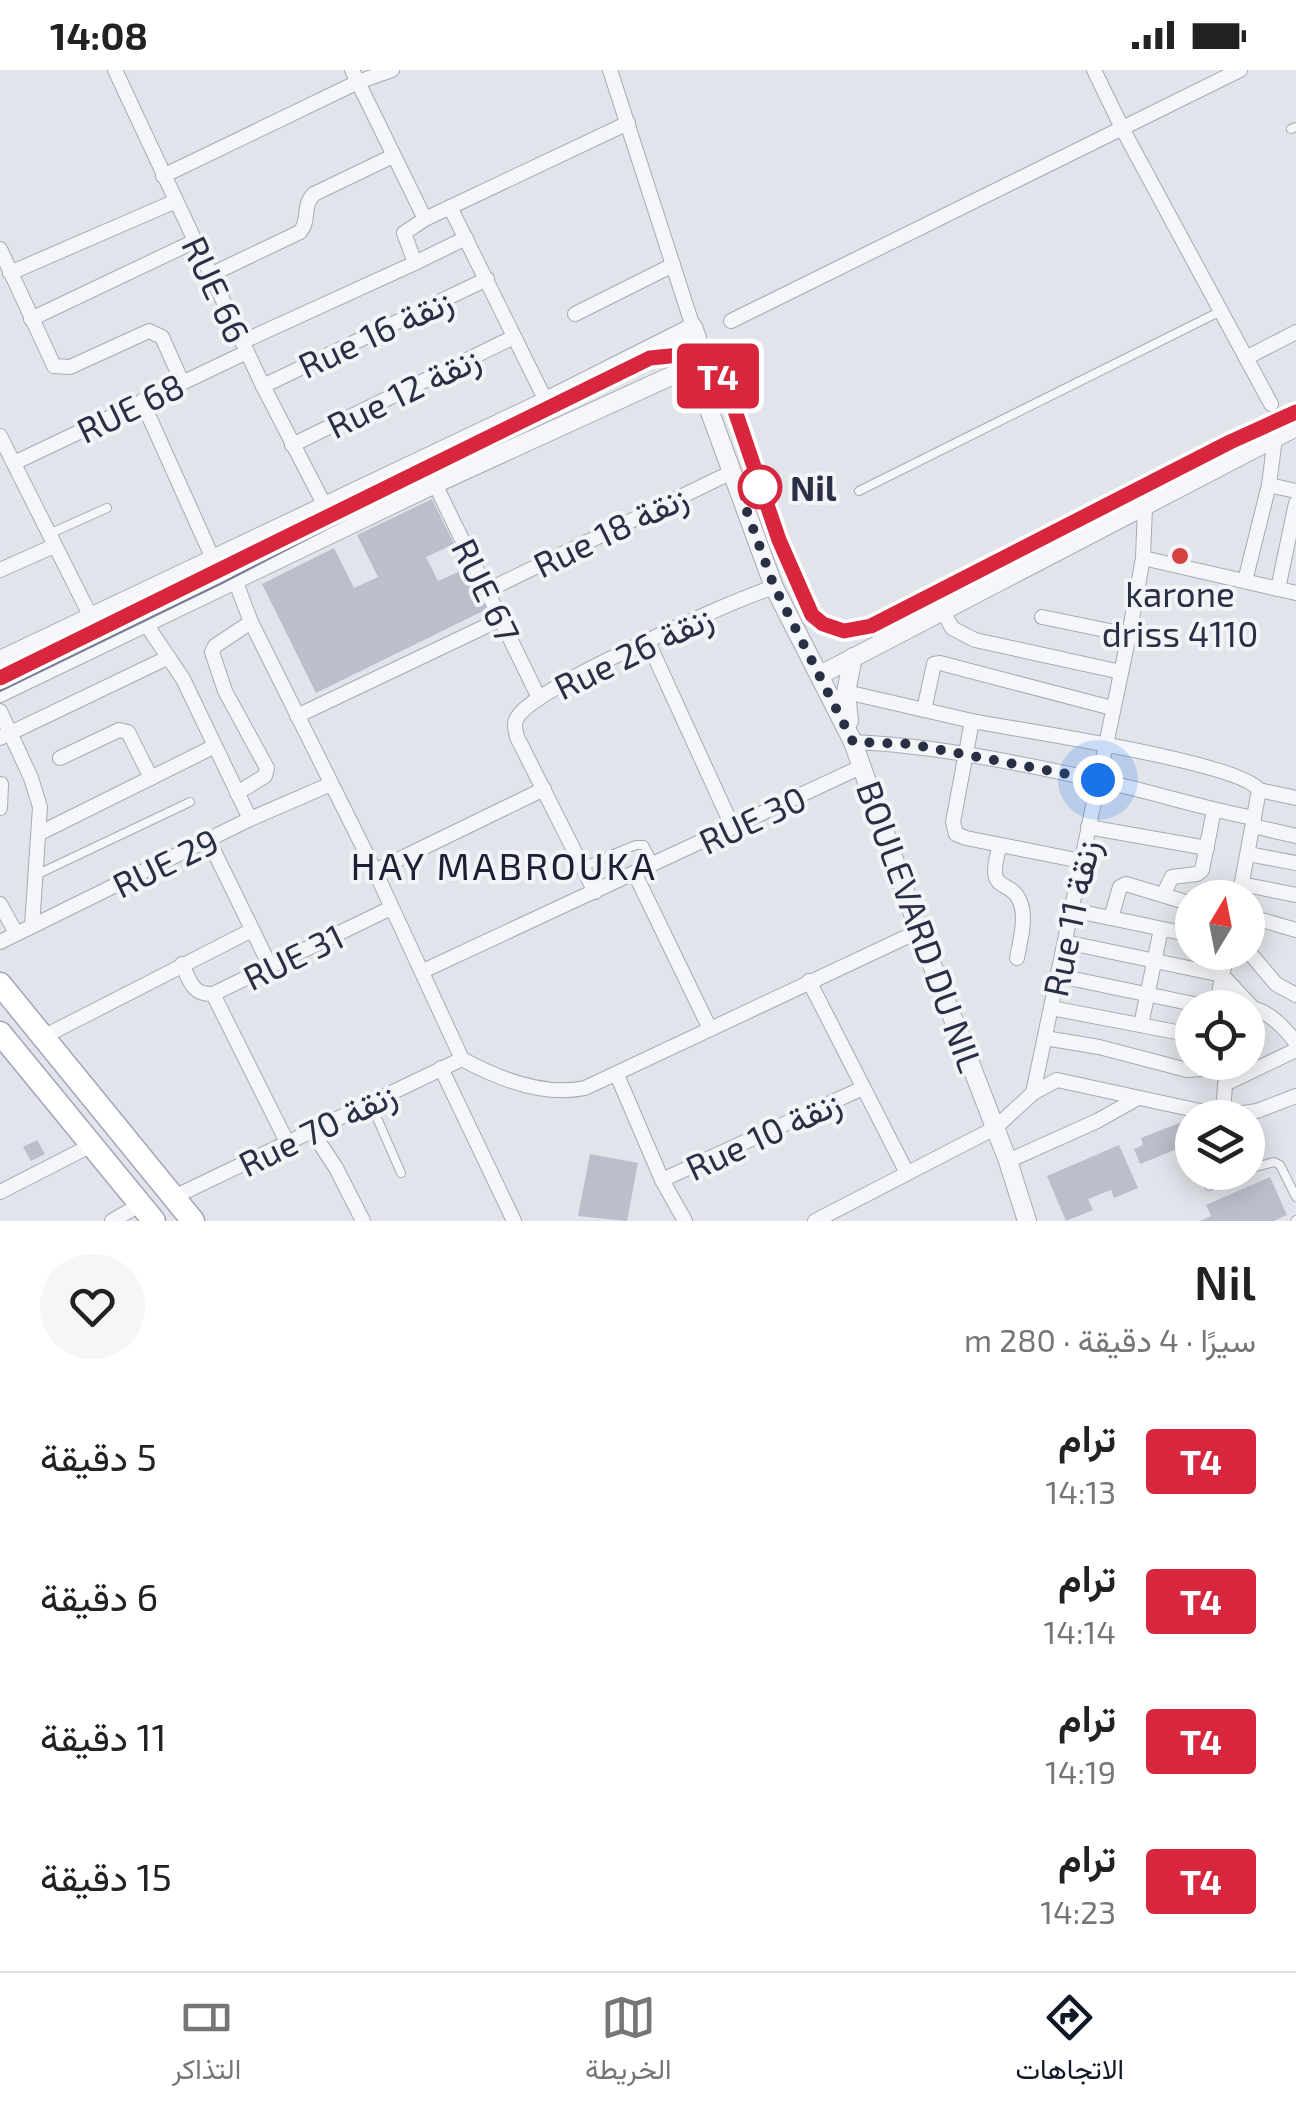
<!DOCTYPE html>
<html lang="ar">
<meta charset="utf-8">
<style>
body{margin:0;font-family:"Exo 2",Vazirmatn,sans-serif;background:#f6f6f6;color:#222;direction:rtl;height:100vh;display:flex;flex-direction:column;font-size:38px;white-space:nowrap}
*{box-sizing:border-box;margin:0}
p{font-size:32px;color:#767676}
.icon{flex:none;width:55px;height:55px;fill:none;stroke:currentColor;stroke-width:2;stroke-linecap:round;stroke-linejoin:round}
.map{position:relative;height:1151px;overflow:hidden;direction:ltr}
.drawer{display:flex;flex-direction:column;background:#fff;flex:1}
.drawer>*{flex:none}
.badge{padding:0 20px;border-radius:8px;font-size:35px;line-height:65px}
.needle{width:65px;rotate:10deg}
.tools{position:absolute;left:1175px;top:810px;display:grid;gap:20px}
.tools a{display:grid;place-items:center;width:90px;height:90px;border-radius:50%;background:#fff;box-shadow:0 5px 25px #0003;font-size:50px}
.you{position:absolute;width:50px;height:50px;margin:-25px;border:8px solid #fff;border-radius:50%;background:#1a73e8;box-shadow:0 0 0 15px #1a73e833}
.map>.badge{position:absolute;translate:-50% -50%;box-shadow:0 0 0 5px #fff}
.round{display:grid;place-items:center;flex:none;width:105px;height:105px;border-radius:52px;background:#f6f6f6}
.summary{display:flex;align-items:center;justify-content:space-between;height:170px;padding:0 40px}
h1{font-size:48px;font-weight:600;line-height:75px}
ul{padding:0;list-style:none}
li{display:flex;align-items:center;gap:30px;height:140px;padding:0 40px}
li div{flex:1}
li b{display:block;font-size:38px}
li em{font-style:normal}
li .badge{min-width:110px;font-weight:700;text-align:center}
.status{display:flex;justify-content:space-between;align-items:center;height:70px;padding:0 50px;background:#fff;direction:ltr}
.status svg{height:28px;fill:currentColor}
.tabs{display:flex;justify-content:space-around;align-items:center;height:140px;border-top:2px solid #e0e0e0;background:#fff;font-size:28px;color:#767676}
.tabs a{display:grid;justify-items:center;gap:5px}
.tabs .active{color:#111827}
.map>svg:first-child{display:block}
.building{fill:#bcbfcb}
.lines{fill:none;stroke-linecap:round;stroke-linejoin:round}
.service-casing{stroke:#a7aab6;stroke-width:10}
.minor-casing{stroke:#a7aab6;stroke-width:16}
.tertiary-casing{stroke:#a7aab6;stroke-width:20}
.primary-casing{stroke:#a1a6b8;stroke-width:25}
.service{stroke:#f5f6f9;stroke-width:8}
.minor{stroke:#f5f6f9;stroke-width:14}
.tertiary{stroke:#f5f6f9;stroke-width:18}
.primary{stroke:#fff;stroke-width:22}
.tram{stroke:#7a8196;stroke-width:2.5}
.line-casing{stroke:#fff;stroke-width:22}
.line{stroke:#d7263d;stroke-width:15}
.walk{stroke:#292f44;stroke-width:10;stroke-dasharray:0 18}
.stop-dot{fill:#fff;stroke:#d7263d;stroke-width:5}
.poi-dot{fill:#d64242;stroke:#f2f4f8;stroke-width:4}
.labels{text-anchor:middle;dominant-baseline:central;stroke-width:8;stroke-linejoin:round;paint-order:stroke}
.street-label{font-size:35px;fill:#292f44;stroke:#f2f4f8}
.stop-label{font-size:35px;font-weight:bold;fill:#292f44;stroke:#f2f4f8;text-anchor:start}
.poi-label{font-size:35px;fill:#292f44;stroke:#f2f4f8}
.neighbourhood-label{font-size:38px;letter-spacing:2.5px;fill:#1b2035;stroke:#f2f4f8}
</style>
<div class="status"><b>14:08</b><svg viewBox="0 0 49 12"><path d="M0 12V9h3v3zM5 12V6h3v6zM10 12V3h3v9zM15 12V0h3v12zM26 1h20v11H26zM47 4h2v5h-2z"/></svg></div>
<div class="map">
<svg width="1296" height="1151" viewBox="0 0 1296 1151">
<rect width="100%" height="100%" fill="#e2e4eb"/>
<g class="building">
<polygon points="432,429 454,474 426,487 438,511 467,498 487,539 316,623 262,514 334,478 354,518 378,507 357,465"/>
<polygon points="1192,1048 1192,1073 1140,1094 1134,1079 1143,1075 1141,1068"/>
<polygon points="37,1070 45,1084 31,1091 23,1077"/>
<polygon points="1119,1075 1138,1118 1114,1128 1111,1120 1088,1129 1093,1140 1066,1151 1047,1106"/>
<polygon points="590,1084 638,1093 627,1151 578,1146"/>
<polygon points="1270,1107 1287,1145 1274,1151 1200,1151 1211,1146 1206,1135"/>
</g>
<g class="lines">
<g class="service-casing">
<g id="service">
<polyline points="1291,59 1296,57"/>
<polyline points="859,421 1221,241"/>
<polyline points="49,464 107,438"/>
<polyline points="582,797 636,775 644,775 653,792"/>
<polyline points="36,805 190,732"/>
<polyline points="370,1032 401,1103"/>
<polyline points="1248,1099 1274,1092 1280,1095 1296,1127"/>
<polyline points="1209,1116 1239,1102"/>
<polyline points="1295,1151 1296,1150"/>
</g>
</g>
<g class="minor-casing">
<g id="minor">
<polyline points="115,0 263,316 325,436"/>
<polyline points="610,0 693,257"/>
<polyline points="1094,0 1123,60 1271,334"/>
<polyline points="163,106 358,12 392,0"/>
<polyline points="450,137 546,331"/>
<polyline points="425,149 628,53"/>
<polyline points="0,179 54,296 70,297 149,261 162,267 182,312"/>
<polyline points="415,193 466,168"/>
<polyline points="10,203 176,131"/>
<path d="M210 205 300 162C310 151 302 135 314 124L393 86"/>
<polyline points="575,244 673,195"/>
<polyline points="31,249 195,171"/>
<polyline points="731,251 1240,0"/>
<polyline points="242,272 415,193 404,163 425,149 352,0"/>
<polyline points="1246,288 1296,262"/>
<polyline points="263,316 487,209"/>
<polyline points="142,331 213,489"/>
<polyline points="0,366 91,547"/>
<polyline points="292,375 514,267"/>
<polyline points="14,393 247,282"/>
<polyline points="435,414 538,626"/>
<polyline points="1269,415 1296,421"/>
<polyline points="1143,488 1296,523"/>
<polyline points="0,500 54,476"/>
<polyline points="235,510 251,552 375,801 462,989"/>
<polyline points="1245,511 1269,415 1275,368"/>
<polyline points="1278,519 1296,433"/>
<polyline points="488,520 732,402"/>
<polyline points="943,541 952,558 975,570 1121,602"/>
<polyline points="1042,547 1129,565"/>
<polyline points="146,554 183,609 250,749"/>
<polyline points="648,572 733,758"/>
<polyline points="846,622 972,651"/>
<polyline points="924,640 934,594 940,593 1112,638"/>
<polyline points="0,641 31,708 40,737 32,856"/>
<polyline points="297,646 501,549"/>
<polyline points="0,668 167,588"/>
<path d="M853 672C931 675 1020 693 1097 710 1150 721 1201 738 1254 748"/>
<polyline points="60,688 119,660 128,662 151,708"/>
<polyline points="1259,720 1296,728"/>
<polyline points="237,723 265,706 267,698 225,621 212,582 215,576 251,552"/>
<polyline points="0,738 1,714"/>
<polyline points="1253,756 1296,766"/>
<polyline points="1088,757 1207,778"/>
<polyline points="40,763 215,676"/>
<polyline points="209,771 270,896"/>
<path d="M1000 775C983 831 1014 803 1022 838 1025 854 1020 872 1017 888"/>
<polyline points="1248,784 1296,793"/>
<path d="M1081 791 966 768 956 764 953 752 972 651C1018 660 1240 692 1259 720L1239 828"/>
<polyline points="375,801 544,719"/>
<polyline points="635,804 710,959"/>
<polyline points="1241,814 1296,825"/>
<path d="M595 822 517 667C515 658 513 652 519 645 540 615 731 531 774 517"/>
<polyline points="1163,825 1172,807 1197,804 1202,800 1214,740"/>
<polyline points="0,834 16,863"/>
<polyline points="1072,840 1192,865"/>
<polyline points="1248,846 1296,860"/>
<polyline points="1111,848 1120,817 1126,814 1192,834"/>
<polyline points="0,872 250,749 331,714"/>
<polyline points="1065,872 1222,905 1252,937"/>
<polyline points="1248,881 1276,914 1296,925"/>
<path d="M182 894C190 911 192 925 213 924L391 838"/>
<polyline points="423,901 863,696"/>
<polyline points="1059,906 1213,938"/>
<polyline points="809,911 907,1103"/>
<polyline points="213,924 287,1072"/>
<polyline points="1051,938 1192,965"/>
<polyline points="1216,938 1227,882"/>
<path d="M1248 938C1267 939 1285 958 1296 973"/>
<polyline points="1141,955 1161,859"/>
<polyline points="43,967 252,860"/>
<polyline points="1045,968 1099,977 1187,1000 1202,999 1206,993"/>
<path d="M462 989C497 1008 544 1027 585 1018L919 861"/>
<polyline points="441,998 514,1151"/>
<polyline points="617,1005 662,1110 685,1151"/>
<polyline points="1033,1023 1129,565 1143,488 1145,437"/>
<polyline points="1223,1046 1225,1014 1296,980"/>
<polyline points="311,1060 336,1098 363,1151"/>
<polyline points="1008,1091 1097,1051 1138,1028"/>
<polyline points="662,1110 863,1018"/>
<polyline points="0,1122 90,1076"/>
<polyline points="174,1127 462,989"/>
<polyline points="112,1151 141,1134"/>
<polyline points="815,1151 995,1058 1033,1023 1057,1010 1223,1046 1257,1041 1296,1026"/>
</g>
</g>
<g class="tertiary-casing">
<g id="tertiary">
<polyline points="0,590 546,331 693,257 697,268 696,304 774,517 853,672 919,861 1008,1091 1027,1151"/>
<polyline points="820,605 1296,357"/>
<polyline points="0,623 435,414 671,306 696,304"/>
<polyline points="849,651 846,622 853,587"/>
</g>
</g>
<g class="primary-casing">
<g id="primary">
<polyline points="0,914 193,1151"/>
<polyline points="0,963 154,1151"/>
</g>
</g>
<use href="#service" class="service"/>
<use href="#minor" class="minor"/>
<use href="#tertiary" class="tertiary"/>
<use href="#primary" class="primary"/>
<path class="tram" d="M0 621 222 513 447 396 656 293C694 294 702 294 722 328L804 545C833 572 847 571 882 558L1296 347"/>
</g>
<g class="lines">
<g class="line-casing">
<polyline id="line" points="0,608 650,288 680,285 705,294 719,307 732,332 779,470 812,545 823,554 844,561 871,556 1230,372 1296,342"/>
</g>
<use href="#line" class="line"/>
<polyline class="walk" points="760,417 742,428 774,516 853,672 910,674 1098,710"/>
</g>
<circle class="stop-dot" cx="760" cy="417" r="20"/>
<circle class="poi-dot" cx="1180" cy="486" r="10"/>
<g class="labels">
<g class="street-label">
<text transform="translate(217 219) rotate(65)">RUE 66</text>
<text transform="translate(375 262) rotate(-25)">Rue 16 زنقة</text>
<text transform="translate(403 321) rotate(-26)">Rue 12 زنقة</text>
<text transform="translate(130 337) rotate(-26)">RUE 68</text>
<text transform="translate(610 460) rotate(-26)">Rue 18 زنقة</text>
<text transform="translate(487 520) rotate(64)">RUE 67</text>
<text transform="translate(633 581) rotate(-26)">Rue 26 زنقة</text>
<text transform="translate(752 749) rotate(-25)">RUE 30</text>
<text transform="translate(165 792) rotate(-26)">RUE 29</text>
<text transform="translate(1070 848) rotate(-78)">Rue 11 زنقة</text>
<text transform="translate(921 856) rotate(70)">BOULEVARD DU NIL</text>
<text transform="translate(293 886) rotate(-26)">RUE 31</text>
<text transform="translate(317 1058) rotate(-26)">Rue 70 زنقة</text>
<text transform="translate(763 1064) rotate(-25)">Rue 10 زنقة</text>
</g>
<g class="stop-label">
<text x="790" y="417">Nil</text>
</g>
<g class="poi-label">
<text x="1180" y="523">karone<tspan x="1180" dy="40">driss 4110</tspan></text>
</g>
<g class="neighbourhood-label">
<text x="504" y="795">HAY MABROUKA</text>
</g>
</g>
</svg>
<div class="tools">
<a><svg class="needle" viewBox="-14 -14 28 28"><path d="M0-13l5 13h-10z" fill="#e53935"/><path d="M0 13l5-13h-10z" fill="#767676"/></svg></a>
<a><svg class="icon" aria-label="locate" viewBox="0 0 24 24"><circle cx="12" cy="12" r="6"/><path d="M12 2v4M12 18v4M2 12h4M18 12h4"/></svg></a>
<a><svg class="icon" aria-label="layers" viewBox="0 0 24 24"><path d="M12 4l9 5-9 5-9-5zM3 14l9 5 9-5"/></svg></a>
</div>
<div class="you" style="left:1098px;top:710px"></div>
<b class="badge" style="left:718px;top:306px;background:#d7263d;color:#fff">T4</b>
</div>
<section class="drawer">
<div class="summary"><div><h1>Nil</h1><p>سيرًا · 4 دقيقة · 280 m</p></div><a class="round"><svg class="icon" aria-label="heart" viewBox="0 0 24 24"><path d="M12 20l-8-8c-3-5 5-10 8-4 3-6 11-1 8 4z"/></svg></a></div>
<ul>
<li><span class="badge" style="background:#d7263d;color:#fff">T4</span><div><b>ترام</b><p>14:13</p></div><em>5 دقيقة</em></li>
<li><span class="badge" style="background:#d7263d;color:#fff">T4</span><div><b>ترام</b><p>14:14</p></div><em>6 دقيقة</em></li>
<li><span class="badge" style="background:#d7263d;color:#fff">T4</span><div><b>ترام</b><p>14:19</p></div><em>11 دقيقة</em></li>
<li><span class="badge" style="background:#d7263d;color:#fff">T4</span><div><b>ترام</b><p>14:23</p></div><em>15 دقيقة</em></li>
</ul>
</section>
<nav class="tabs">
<a class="active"><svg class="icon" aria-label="directions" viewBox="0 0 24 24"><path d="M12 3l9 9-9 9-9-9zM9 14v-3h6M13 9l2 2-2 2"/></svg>الاتجاهات</a>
<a><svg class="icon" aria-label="map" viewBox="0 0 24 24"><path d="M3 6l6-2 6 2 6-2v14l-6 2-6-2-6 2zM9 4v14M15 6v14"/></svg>الخريطة</a>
<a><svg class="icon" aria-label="tickets" viewBox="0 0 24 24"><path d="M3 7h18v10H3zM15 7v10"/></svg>التذاكر</a>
</nav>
